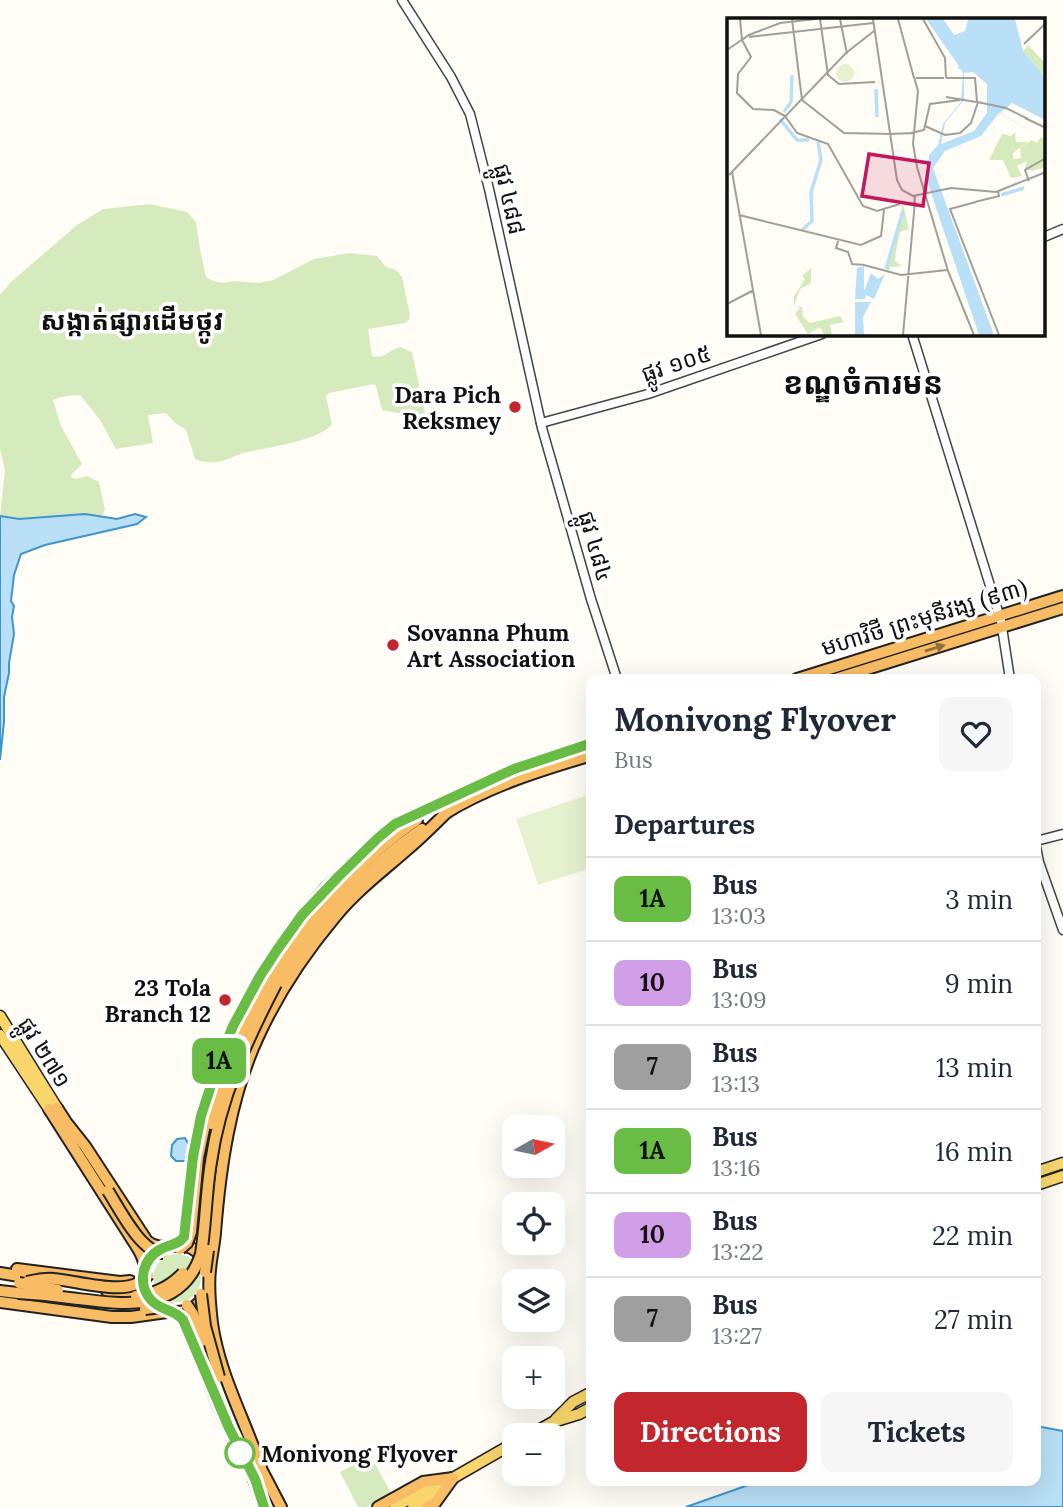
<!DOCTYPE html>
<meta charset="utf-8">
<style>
body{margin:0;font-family:Lora,"Noto Sans Khmer",serif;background:#f6f6f7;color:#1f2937;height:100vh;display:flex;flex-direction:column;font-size:26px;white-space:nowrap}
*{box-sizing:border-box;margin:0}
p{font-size:23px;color:#747a83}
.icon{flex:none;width:38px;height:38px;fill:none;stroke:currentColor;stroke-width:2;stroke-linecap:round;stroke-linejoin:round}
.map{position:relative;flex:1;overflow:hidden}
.sheet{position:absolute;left:586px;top:674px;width:455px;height:812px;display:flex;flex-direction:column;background:#fff;border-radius:14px;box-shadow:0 7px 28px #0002}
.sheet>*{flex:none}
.badge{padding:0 14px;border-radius:10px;font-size:24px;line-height:46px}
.needle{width:46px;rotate:81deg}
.fabs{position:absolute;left:502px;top:1115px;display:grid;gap:14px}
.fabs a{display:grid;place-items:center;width:63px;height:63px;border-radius:14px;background:#fff;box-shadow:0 7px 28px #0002;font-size:35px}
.map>.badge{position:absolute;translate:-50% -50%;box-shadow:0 0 0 4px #fff}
h2{padding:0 28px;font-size:26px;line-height:63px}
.round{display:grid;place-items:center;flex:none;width:74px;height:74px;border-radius:14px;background:#f6f6f7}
.overview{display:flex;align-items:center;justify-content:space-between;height:119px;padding:0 28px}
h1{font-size:33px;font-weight:800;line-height:52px}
.cta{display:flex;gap:14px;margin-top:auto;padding:14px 28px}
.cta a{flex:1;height:80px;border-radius:14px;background:#c4262e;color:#fff;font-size:28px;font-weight:800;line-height:80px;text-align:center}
.cta a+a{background:#f6f6f7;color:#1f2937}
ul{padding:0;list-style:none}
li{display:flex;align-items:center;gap:21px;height:84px;padding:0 28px;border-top:2px solid #e0e1e3}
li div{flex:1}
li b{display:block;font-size:26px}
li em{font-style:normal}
li .badge{min-width:77px;font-weight:700;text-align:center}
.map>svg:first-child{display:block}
.green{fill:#d5ebbd}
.pitch{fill:#e6f2cf}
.water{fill:#b9e0f7;stroke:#3f96cf;stroke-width:2}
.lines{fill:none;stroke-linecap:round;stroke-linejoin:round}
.tertiary-casing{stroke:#444;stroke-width:11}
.primary-casing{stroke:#222;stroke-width:13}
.trunk-casing{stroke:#222;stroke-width:14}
.tertiary{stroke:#fff;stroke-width:8}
.primary{stroke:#f9d66b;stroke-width:10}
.trunk{stroke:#f7bc64;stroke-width:10}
.trunk-bridge-casing{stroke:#222;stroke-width:14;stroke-linecap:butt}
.trunk-bridge{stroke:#f7bc64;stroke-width:10}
.oneway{fill:#906f3f}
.line-casing{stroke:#fff;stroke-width:16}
.line{stroke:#69bd44;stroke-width:10}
.poi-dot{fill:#c4262e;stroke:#fff;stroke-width:2.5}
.stop-dot{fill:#fff;stroke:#69bd44;stroke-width:3.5}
.labels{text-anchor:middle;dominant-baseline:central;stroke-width:7;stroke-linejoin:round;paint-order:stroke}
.street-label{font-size:23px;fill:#111;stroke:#fff}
.poi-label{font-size:23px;font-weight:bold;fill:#111;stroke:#fff;text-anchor:end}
.stop-label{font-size:23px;font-weight:bold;fill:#111;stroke:#fff;text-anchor:start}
.quarter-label{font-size:26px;font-weight:bold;fill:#111;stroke:#fff}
.district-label{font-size:30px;font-weight:bold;fill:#111;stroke:#fff}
.inset-river{fill:none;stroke:#b9e0f7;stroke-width:3.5}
.inset-road{fill:none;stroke:#a09f9a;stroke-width:2}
.view{fill:#c2185b;fill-opacity:0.15;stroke:#c2185b;stroke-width:3.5}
.inset-edge{fill:none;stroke:#111;stroke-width:3.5}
</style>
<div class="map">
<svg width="1063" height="1507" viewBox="0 0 1063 1507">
<rect width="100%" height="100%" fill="#fffdf5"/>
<g class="green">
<path d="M150 204 187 212 196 222 200 249 206 277 211 280 223 283 235 281 260 283 273 280 314 259 349 253 377 256 386 267 396 270 402 277 410 315 409 320 405 323 368 329 372 356C383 360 390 349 400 347L412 352 425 413 424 416 419 417 382 410 376 386 374 384 329 393 326 396 332 424C320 441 264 448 243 453 234 456 226 461 217 462 209 463 202 462 195 459L186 430 174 422 166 413 148 415 153 443 116 449 100 420 81 396 76 395 60 397 53 400 61 426 82 464 72 474 71 477 76 479 87 476 99 482 105 510 101 516 85 514 19 519 0 516 5 470 0 449V295L11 282 77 225 103 209Z"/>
<circle cx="177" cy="1278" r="24"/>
<polygon points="371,1456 391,1493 367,1507 358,1507 340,1472"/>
</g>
<polygon class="pitch" points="591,794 591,868 538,885 516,819"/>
<g class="water">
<polygon points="85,514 117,519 135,514 146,517 137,524 45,545 21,554 14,575 11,601 14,606 12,617 14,634 9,663 9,673 4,697 4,722 0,760 0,516 19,519"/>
<polygon points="185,1138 189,1145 186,1161 176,1161 171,1156 172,1145 177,1139"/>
<polygon points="1036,1426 1063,1431 1063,1507 686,1507 754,1483 787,1481 1036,1480"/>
</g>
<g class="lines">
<g class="tertiary-casing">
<g id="tertiary">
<polyline points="402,0 451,77 470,114 489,189 542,428 591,599 617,679"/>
<polyline points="1044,237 1063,229"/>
<polyline points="912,334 1001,621 1010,679"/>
<polyline points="541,423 648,394 822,334"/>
<polyline points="1036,841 1063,834"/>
<polyline points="1036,847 1039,862 1063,930"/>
</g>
</g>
<g class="primary-casing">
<g id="primary">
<polyline points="0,1016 57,1108"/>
<polyline points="0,1035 49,1109"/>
<polyline points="1036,1172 1063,1163"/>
<polyline points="1036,1185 1063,1176"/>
<polyline points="556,1419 573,1402 592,1392"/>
<polyline points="530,1435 553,1422 579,1414 592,1407"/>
<polyline points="395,1507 427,1489 453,1478 514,1443"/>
<polyline points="413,1507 431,1497 445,1485"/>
</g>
</g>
<g class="trunk-casing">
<g id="trunk">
<polyline points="797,679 1063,596"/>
<polyline points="835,679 1063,608"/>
<path d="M444 814C489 786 541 770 592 755"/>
<path d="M269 979C309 918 356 862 417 820"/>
<path d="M276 984C316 923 362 870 422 829"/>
<path d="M57 1108 66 1122 85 1146 147 1241C166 1257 182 1231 205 1260"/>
<path d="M49 1109 137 1247C140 1252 143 1257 144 1263 145 1269 143 1274 143 1280 144 1297 159 1312 176 1312 189 1312 197 1306 205 1296"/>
<polyline points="174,1245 183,1239 186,1232 193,1157 201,1116 220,1058 233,1026 260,976 277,950 302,915 326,888 378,838 395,824 514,769 592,744"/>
<polyline points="17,1269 120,1282 130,1281"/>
<polyline points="0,1273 25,1277 39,1281"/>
<polyline points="0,1291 18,1293"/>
<path d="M107 1291C120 1293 134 1295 144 1285"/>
<polyline points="0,1302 112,1317 131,1317 167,1312"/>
<path d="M174 1312 183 1320 188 1329C207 1378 225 1427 252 1473"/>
<polyline points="258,1463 281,1507"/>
<polyline points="249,1466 264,1507"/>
<path d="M261 1468C245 1420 219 1374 212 1323 210 1306 208 1287 210 1270 211 1258 214 1245 215 1233 220 1168 230 1097 258 1037 278 993 304 954 335 917 356 891 384 870 409 848 422 837 435 824 447 812"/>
<polyline points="378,1507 423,1482 453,1478"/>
<polyline points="427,1507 435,1503 453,1478"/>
</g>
</g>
<use href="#tertiary" class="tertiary"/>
<use href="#primary" class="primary"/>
<use href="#trunk" class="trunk"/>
<g class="trunk-bridge-casing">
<g id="trunk-bridge">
<polyline points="223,1075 242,1031 269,979"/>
<polyline points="211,1124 226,1070"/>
<path d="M108 1191C119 1208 141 1253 163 1253"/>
<polyline points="180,1249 187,1243 191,1232 198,1158 207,1115"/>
<polyline points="205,1272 208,1250"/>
<path d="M27 1282C36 1280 45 1278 54 1279 80 1281 131 1299 148 1275"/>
<polyline points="19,1283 58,1290"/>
<path d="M18 1293C38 1294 58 1296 78 1299 127 1305 182 1312 201 1254 206 1223 206 1192 211 1162 220 1098 247 1040 276 984"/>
<polyline points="201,1294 205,1326 219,1377"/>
<path d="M136 1296C155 1294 170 1287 183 1273"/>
<polyline points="187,1305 193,1314 202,1341"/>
<polyline points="145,1309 169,1306"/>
</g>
</g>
<use href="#trunk-bridge" class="trunk-bridge"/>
</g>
<defs><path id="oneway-solid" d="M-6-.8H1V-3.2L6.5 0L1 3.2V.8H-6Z" transform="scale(1.75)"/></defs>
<use class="oneway" href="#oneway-solid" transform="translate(935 648) rotate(-17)"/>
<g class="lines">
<g class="line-casing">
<path id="line" d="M264 1507 255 1479 229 1428 183 1320C174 1309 161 1311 151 1300 137 1284 142 1259 161 1249 170 1244 178 1245 184 1237L193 1157 201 1116 220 1058 233 1026 260 976 277 950 302 915 339 876 378 838 395 824 514 769 592 743"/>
</g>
<use href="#line" class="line"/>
</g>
<g class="poi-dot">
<circle cx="515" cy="407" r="7"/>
<circle cx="393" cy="645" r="7"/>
<circle cx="225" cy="1000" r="7"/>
</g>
<circle class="stop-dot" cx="240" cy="1453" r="14"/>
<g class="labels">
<g class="street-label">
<text transform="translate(510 199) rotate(77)">ផ្លូវ ៤៨៨</text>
<text transform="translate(676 363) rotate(-18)">ផ្លូវ ១០៥</text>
<text transform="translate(596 546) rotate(74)">ផ្លូវ ៤៨៤</text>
<text transform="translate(924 617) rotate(-17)">មហាវិថី ព្រះមុនីវង្ស (៩៣)</text>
<text transform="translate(45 1052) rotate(58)">ផ្លូវ ២៧១</text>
</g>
<g class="poi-label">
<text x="501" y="394">Dara Pich<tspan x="501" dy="26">Reksmey</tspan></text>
<text x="407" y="632" text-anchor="start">Sovanna Phum<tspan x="407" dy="26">Art Association</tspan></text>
<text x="211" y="987">23 Tola<tspan x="211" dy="26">Branch 12</tspan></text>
</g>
<g class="stop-label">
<text x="261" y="1453">Monivong Flyover</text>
</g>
<g class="quarter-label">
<text x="132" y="320">សង្កាត់ផ្សារដើមថ្កូវ</text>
</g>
<g class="district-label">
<text x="863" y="383">ខណ្ឌចំការមន</text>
</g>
</g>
<g transform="translate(727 18)">
<rect width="318" height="318" fill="#fffdf5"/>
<path d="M301 27 318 45V59L296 33ZM288 114 289 124H301L286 135V141L294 140 293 130 305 122 310 125 314 119 318 121V149L305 153 298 151 300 143 290 148 295 158 284 160 276 142H262L275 116 284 118ZM174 187H176L182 211 173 214 169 233 168 243 175 248 163 249 162 253 159 251 176 196ZM84 250V265L73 271 67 288 75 289 76 299 83 305 113 298 117 304 103 307 105 317H97L93 309 81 316 68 296 73 290 67 288V278L78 261 75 258Z" fill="#d5ebbd"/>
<path d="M109 55a9 9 0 1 1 18 0a9 9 0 1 1-18 0Z" fill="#e6f2cf"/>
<path d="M199 1H216L227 17 238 13 241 1H288L296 33 318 59V102L285 85 273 95 318 121 272 95 254 118 218 133 206 150 267 317H252L200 163 202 137 211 127 216 106 234 84 236 54ZM246 54 260 66V95L247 113 214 126 218 105 237 82V55ZM137 248V273L144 255 151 261 158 256 147 281 139 277 138 281H128L130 250ZM128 284H144L136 299 137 317H128Z" fill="#b9e0f7" fill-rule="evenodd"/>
<path class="inset-river" d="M204 1 233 35 319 79M233 51 235 15M234 52 294 27M149 71 150 99M57 94 64 84 65 57M53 101 70 122H82M274 177 297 170M75 212 85 203 84 174 94 142 91 124M159 251 176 193"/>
<path class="inset-road" d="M13 1 15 22 24 39 11 56 10 75 26 91 47 92M65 1 75 82 117 115 165 116M93 1 101 57 112 66 148 64M113 1 120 36M146 1 170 162 175 172 188 179 187 186M171 1 187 60M196 1 218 40 219 60M22 19 146 5M297 26 319 5M0 32 22 17 53 5 89 1M187 59 191 73 186 126 190 149 221 253 247 317M189 60H217M219 60H248L250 84 279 90 301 101M219 79 249 84M47 92 58 98 70 115 101 126 136 188 150 193 173 186M298 100 319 110M198 108 218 117 233 115 244 105 251 84M184 115 197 112 203 86 233 82M162 116 186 115M5 154 34 317M2 157 119 35 147 13M302 163 298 152 319 140M186 178 224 170 269 174 319 154M248 184 272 178 271 173M249 184 223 191 272 317M12 197 134 227 154 218 157 192M111 223 109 230 121 234 125 246 138 247M137 247 174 257 220 252M0 286 27 272M176 317 188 183"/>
<path class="view" d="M142 136 202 145 196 188 135 178Z"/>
<rect width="318" height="318" class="inset-edge"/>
</g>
</svg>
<div class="fabs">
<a><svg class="needle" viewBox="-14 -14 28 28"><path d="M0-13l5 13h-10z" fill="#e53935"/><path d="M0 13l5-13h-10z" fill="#747a83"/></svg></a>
<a><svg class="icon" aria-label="locate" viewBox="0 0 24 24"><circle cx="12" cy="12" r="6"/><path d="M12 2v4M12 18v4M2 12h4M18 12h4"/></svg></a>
<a><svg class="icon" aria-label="layers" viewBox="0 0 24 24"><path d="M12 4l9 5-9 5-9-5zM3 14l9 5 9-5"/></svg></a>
<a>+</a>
<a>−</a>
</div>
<b class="badge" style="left:219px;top:1061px;background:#69bd44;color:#111">1A</b>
<section class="sheet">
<div class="overview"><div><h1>Monivong Flyover</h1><p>Bus</p></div><a class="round"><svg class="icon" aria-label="heart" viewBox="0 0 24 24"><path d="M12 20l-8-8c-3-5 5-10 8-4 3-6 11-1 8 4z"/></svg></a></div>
<h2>Departures</h2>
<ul>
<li><span class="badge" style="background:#69bd44;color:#111">1A</span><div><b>Bus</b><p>13:03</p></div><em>3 min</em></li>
<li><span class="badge" style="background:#d19fe8;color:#111">10</span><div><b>Bus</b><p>13:09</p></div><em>9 min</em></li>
<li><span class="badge" style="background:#9f9f9f;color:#111">7</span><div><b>Bus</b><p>13:13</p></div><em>13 min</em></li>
<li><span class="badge" style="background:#69bd44;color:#111">1A</span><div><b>Bus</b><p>13:16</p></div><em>16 min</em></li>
<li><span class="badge" style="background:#d19fe8;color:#111">10</span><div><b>Bus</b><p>13:22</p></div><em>22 min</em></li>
<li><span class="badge" style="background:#9f9f9f;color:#111">7</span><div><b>Bus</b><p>13:27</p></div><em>27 min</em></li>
</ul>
<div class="cta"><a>Directions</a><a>Tickets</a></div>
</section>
</div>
